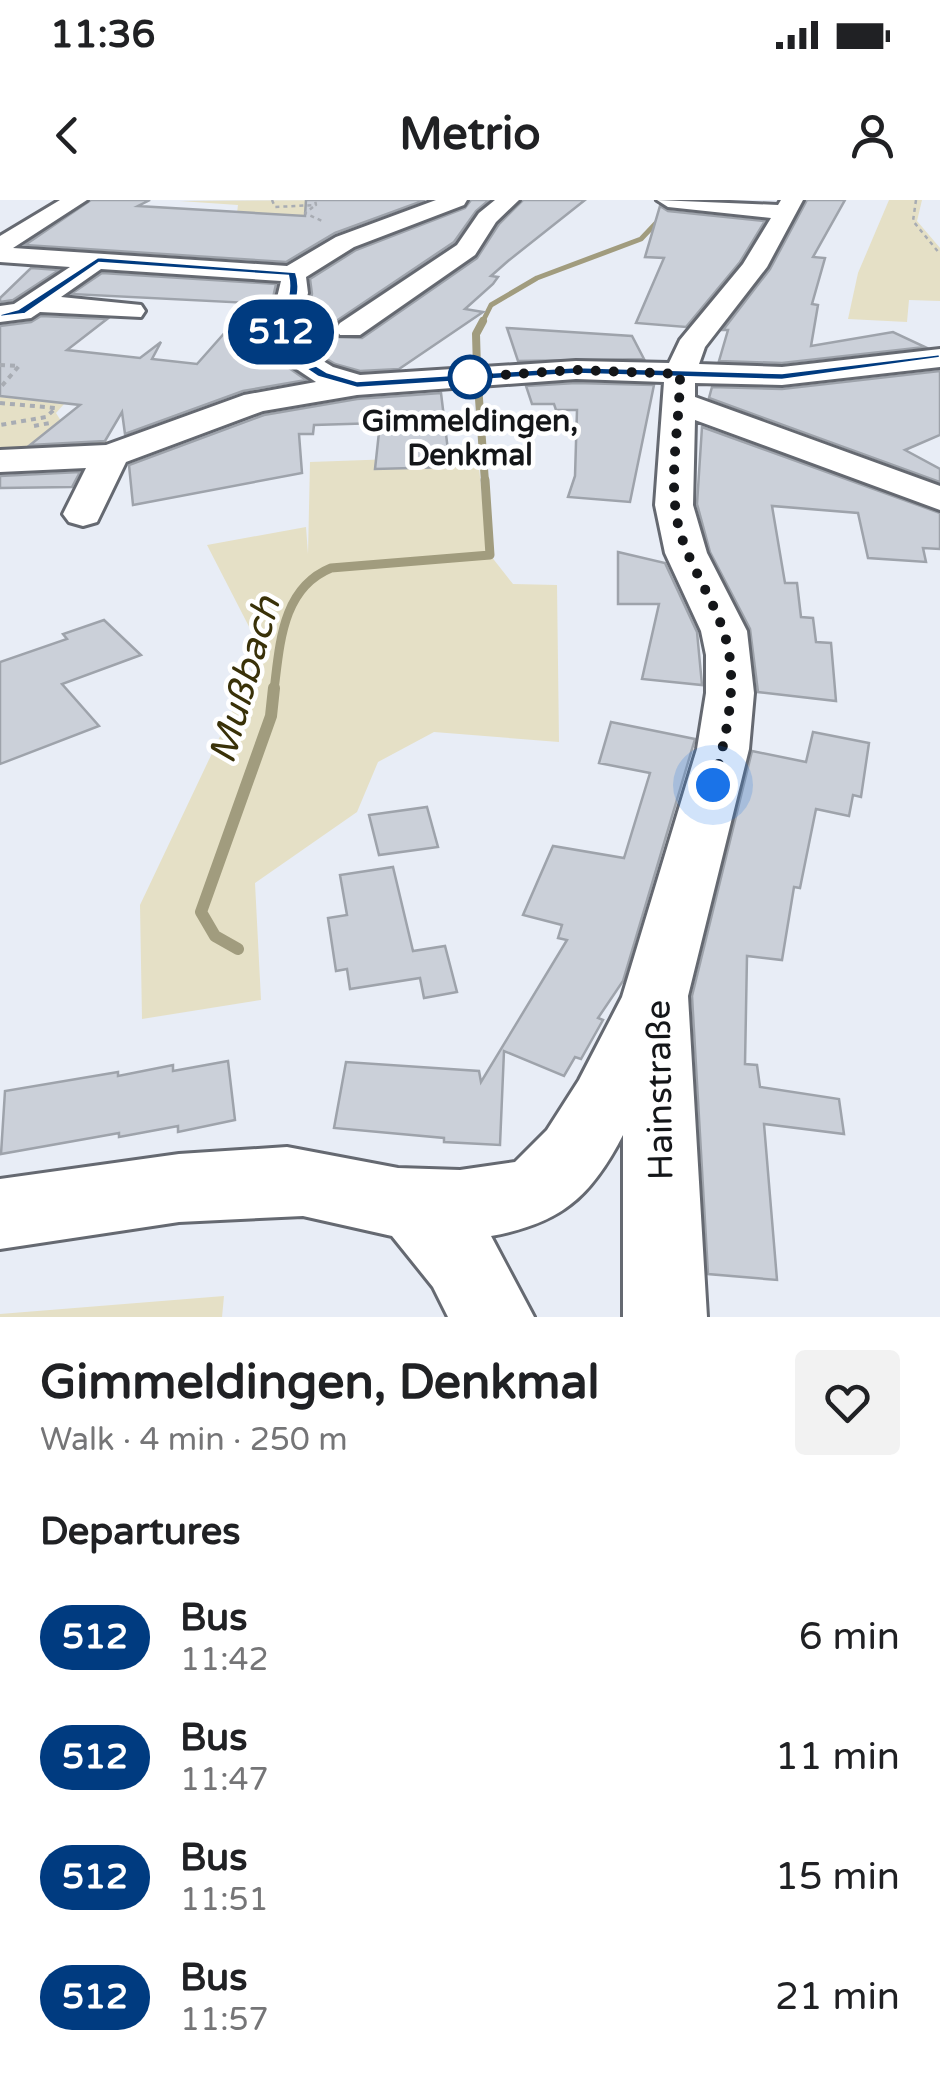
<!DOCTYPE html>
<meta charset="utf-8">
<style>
body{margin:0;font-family:"Varela Round",sans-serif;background:#f2f2f2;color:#202124;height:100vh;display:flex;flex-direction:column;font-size:38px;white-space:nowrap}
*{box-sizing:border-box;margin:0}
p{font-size:32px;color:#757577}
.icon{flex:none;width:55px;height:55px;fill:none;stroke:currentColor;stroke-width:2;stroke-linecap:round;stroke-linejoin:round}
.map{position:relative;height:1117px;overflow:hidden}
.drawer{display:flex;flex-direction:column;background:#fff;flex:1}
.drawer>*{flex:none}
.badge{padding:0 20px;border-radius:32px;font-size:35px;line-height:65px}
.you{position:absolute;width:50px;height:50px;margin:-25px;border:8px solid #fff;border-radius:50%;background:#1a73e8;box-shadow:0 0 0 15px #1a73e833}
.map>.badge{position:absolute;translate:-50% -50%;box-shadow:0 0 0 5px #fff}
h2{padding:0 40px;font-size:38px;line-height:90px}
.round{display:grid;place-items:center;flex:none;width:105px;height:105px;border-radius:10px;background:#f2f2f2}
.summary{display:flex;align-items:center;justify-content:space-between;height:170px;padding:0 40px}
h1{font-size:48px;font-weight:700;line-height:75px}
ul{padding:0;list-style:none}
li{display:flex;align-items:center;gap:30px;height:120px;padding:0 40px}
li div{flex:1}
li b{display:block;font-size:38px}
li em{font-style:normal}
li .badge{min-width:110px;font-weight:700;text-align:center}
.status{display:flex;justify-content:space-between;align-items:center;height:70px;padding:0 50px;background:#fff;direction:ltr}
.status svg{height:28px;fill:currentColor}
header{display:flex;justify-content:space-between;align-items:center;height:130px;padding:0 40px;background:#fff;font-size:45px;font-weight:700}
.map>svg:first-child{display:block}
.green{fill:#e5e0c6}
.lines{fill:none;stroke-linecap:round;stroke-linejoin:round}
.stream-far3{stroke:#a19c7e;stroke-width:5}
.stream-far2{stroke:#a19c7e;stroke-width:8}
.stream-far1{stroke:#a19c7e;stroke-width:9}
.stream{stroke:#a19c7e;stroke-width:12}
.building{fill:#cbd0d9;stroke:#9ea3ab;stroke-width:2.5}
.minor-casing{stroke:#656971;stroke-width:6}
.path-far1{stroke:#a8acb3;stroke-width:2.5;stroke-dasharray:4 4;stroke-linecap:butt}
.path{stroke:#a8acb3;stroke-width:4;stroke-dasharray:5 5;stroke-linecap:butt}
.minor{fill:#fff;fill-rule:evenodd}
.line{fill:#003b80;stroke:#fff;stroke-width:2.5}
.walk{stroke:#141619;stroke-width:10;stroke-dasharray:0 18}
.stop-dot{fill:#fff;stroke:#003b80;stroke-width:5}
.labels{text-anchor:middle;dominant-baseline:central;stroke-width:9;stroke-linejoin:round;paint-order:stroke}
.far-stop-label{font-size:30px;font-weight:bold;fill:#141619;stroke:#fff}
.street-label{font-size:35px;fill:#141619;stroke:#fff}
.water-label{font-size:38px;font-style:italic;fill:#393108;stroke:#fff}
</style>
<div class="status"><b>11:36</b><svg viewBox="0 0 49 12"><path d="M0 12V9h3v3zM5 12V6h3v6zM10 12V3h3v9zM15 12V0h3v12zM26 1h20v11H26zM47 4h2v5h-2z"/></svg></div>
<header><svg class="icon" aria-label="back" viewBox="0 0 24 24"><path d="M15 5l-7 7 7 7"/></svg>Metrio<svg class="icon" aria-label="person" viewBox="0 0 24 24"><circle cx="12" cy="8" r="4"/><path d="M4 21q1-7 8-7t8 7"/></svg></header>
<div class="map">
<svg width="940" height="1117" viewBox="0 0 940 1117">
<rect width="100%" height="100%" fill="#e8edf6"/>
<g class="green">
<polygon points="371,0 320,21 237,13 238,5 180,1"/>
<polygon points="889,0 922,0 917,21 940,48 940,101 909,100 907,122 848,119 858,73"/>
<polygon points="0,197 64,204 56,213 61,221 84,226 114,246 0,255"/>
<polygon points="478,256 487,351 513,384 557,385 559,542 434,532 378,562 357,612 255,683 261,800 142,819 140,705 261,450 207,345 306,327 308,354 310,262"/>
<polygon points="224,1096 222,1117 0,1117 0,1114"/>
</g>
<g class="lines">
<polyline class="stream-far3" points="482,123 491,105 537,78 641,39 674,4"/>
<g class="stream-far2">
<polyline points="477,169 476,134 483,121"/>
<polyline points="478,185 485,282"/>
</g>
<path class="stream-far1" d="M274 490C280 443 282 388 331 368L490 355 485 280"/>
<polyline class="stream" points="238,749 215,736 201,712 271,516 274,488"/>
</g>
<g class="building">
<polygon points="91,0 150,0 138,6 305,16 306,0 425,0 335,33 286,62 25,45"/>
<polygon points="471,0 489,0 476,11 454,42 338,120 333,127 337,137 362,138 477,58 499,24 523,0 585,0 508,61 491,76 498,77 493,84 465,109 483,112 399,169 360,171 335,164 299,142 312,94 310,79 356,50 465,8"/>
<polygon points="807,0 845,0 813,57 825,58 812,104 818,105 811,146 893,132 925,147 782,163 719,161 728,130 723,130 770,69"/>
<polygon points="660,6 668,11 765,21 740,62 686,127 636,123 664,58 645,57"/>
<polygon points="31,68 59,70 13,100 0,102 0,98"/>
<polygon points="102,73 276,84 262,149 306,180 243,191 125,234 122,212 105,241 30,245 80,205 0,196 0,126 31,122 41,116 107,119 67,150 140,158 161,142 152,159 197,164 251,103 71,94"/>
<polygon points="507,128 632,136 644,159 518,161"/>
<polygon points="940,171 940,235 905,250 940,269 940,282 709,198 712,187 782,189"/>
<polygon points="576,183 654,185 630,302 568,297 575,276 577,210 556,210 554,204 532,204 526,186"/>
<polygon points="441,193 450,267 375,269 380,223 314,225 313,234 299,234 302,273 133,305 129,265 264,215 357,199"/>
<polygon points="702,227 940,313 940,349 923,348 926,362 868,358 858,313 772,306 785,383 797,383 801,417 813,418 816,442 831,443 836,501 758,492 750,429 710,352 697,304"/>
<polygon points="80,272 72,287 0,288 0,276"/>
<polygon points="618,352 665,363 697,432 702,485 642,479 659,404 618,404"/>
<polygon points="104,420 141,455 62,484 99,526 0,564 0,462 67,439 63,434"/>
<polygon points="611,522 695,539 623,781 598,818 603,820 581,859 575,857 564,876 504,851 500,945 444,942 444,938 334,928 346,862 479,871 481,882 567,740 558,738 562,725 523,715 553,646 624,658 650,573 599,563"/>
<polygon points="813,532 869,543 861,597 853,595 849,616 816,609 800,688 794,687 782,760 747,756 745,864 757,865 760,887 839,899 844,934 764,924 777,1080 708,1074 692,796 752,551 806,562"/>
<polygon points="427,607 438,647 379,655 369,615"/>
<polygon points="393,667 413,751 445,746 457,792 424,798 420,778 350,789 347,769 336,771 328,718 347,715 340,675"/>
<polygon points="228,861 235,920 178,932 178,926 119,937 119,933 1,954 5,891 118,872 118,876 173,865 173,871"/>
</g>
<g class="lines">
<g class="minor-casing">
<g id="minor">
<path d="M60 0H87L13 48 287 66 336 37 436 0H467L464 5 354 47 306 77 308 93 295 144 333 167 360 175 576 161 669 163 680 140 743 64 771 18 668 7 657 0 778 5 781 0H803L767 67 705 147 699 164 782 167 940 149V167L782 185 695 183V197L940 286V310L695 220 693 305 707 353 747 431 754 493 749 549 688 796 707 1117H623V935C590 998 561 1023 491 1036L534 1117H448L433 1087 392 1036 303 1016 179 1022 0 1049V979L179 954 287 947 398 968 460 970 515 962 547 930 579 880 622 797 697 549 706 493V455L701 431 665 353 655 305 664 182 576 179 357 195 263 211 126 262 97 322 83 326 69 322 63 314 86 268 0 272V250L106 245 244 195 316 182 265 148 281 81 101 69 61 97 141 105 145 111 141 117 40 112 31 118 0 122V106L14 104 70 67 0 62V36Z"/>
<polygon points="495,0 519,0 496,22 475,55 360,135 340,135 336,129 340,123 457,45 479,13"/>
</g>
</g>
<g class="path-far1">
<polyline points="272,0 275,7 316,5 315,0"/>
<polyline points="916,0 913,21 940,54"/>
<polyline points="313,7 305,13 322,21"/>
</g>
<g class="path">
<polyline points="0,165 19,166 0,188"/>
<polyline points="0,203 56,208 46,217 0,225"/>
<polyline points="34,226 50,223"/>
</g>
<use href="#minor" class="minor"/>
</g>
<path class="line" d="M98 57 296 72C306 99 284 119 286 147L327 172 357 181 576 167 782 173 940 154V158L782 180 576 174 357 188 318 177 275 148C274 123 294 101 288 76L99 63 25 114 0 117V114L18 109Z"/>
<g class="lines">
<path class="walk" d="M470 177 576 170 680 174C680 217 671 262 675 304 678 352 710 389 724 433 740 480 726 538 713 585"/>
</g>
<circle class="stop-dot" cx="470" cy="177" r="20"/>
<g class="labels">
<g class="far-stop-label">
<text x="470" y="221">Gimmeldingen,<tspan x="470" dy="34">Denkmal</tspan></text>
</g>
<g class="street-label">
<text transform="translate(660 890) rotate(-91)">Hainstraße</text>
</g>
<g class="water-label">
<text transform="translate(245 480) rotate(-74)">Mußbach</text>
</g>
</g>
</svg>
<div class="you" style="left:713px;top:585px"></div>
<b class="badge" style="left:281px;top:132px;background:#003b80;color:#fff">512</b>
</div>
<section class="drawer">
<div class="summary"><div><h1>Gimmeldingen, Denkmal</h1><p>Walk · 4 min · 250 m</p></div><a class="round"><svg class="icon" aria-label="heart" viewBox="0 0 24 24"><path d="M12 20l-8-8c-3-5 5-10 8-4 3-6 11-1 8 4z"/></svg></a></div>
<h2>Departures</h2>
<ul>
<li><span class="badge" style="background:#003b80;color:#fff">512</span><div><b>Bus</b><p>11:42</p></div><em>6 min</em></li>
<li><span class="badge" style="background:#003b80;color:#fff">512</span><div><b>Bus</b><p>11:47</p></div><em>11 min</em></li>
<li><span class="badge" style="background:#003b80;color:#fff">512</span><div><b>Bus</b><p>11:51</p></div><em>15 min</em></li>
<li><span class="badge" style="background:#003b80;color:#fff">512</span><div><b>Bus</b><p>11:57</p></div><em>21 min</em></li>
</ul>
</section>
